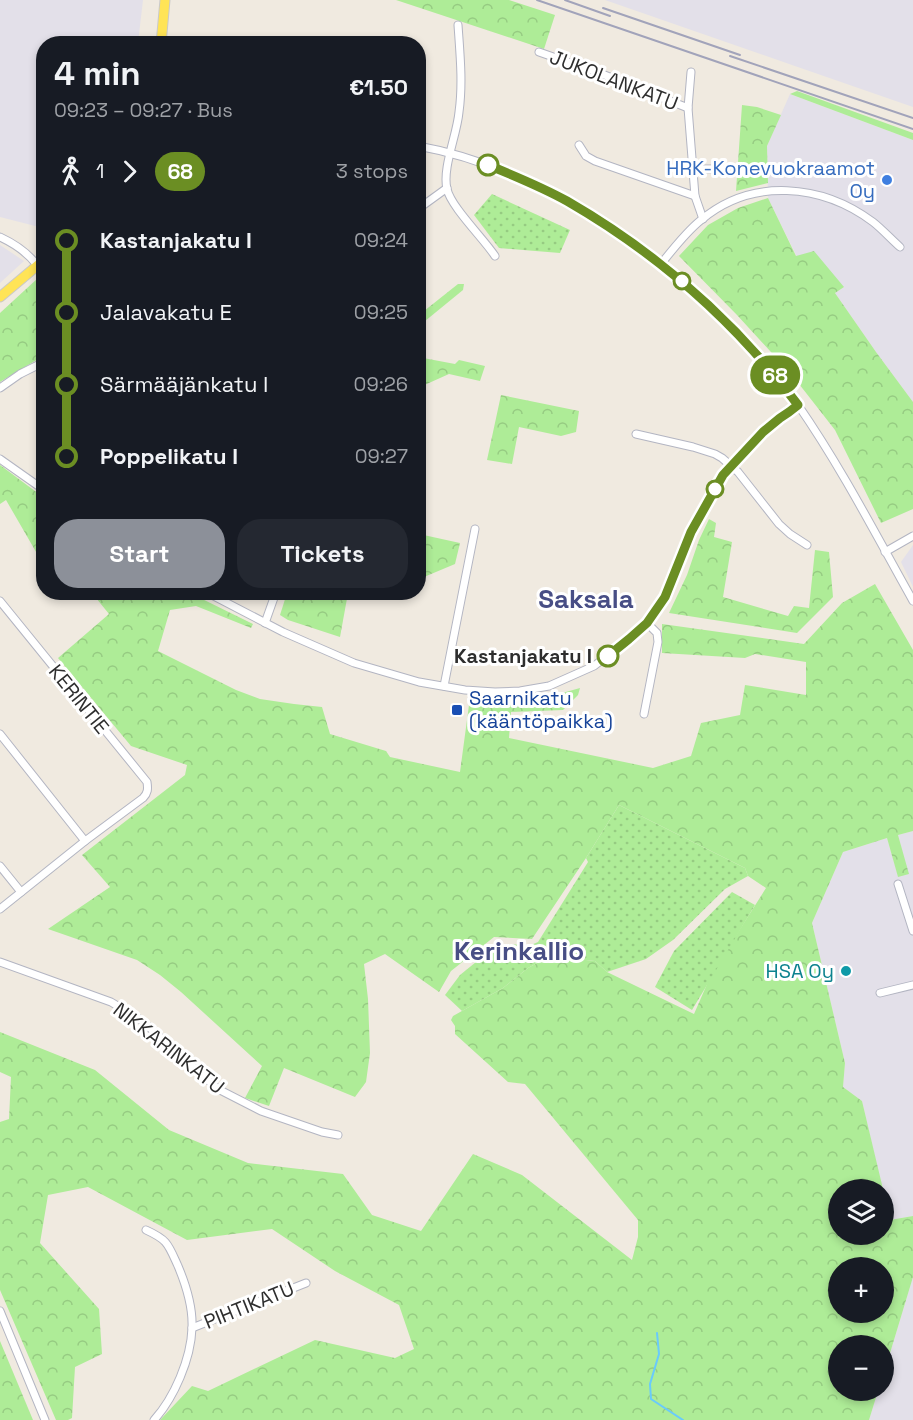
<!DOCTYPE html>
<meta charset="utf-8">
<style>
body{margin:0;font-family:"Space Grotesk",sans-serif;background:#242831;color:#f1f3f6;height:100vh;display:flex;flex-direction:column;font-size:22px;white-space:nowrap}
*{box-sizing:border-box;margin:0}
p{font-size:20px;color:#9ea1a6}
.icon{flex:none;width:33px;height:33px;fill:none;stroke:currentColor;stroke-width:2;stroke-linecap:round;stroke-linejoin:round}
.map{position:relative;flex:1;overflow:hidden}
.drawer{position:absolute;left:36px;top:36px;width:390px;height:564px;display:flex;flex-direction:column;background:#171b24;border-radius:24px;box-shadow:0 3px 9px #0003}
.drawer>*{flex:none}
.badge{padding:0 12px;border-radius:20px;font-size:21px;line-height:39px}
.controls{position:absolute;left:828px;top:1179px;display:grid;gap:12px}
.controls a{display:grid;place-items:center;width:66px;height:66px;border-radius:50%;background:#171b24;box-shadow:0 3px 9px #0003;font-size:30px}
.map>.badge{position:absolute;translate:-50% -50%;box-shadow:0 0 0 3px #fff}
.legs{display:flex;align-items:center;gap:9px;height:66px;padding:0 18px;font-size:20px}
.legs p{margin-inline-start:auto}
.summary{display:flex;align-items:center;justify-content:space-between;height:102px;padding:0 18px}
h1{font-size:33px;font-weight:700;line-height:45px}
.cta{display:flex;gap:12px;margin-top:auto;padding:12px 18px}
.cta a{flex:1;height:69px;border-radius:24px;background:#8c9099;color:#fff;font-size:24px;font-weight:700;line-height:69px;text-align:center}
.cta a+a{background:#242831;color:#f1f3f6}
ul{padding:0 18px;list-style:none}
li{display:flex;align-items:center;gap:21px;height:72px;font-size:22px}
li i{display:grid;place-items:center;width:9px;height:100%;margin:0 8px;background:currentColor}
li i::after{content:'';width:15px;height:15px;margin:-8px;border:4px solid;border-radius:50%;background:#171b24}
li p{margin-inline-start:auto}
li:first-child i{background:linear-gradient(#0000 50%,currentColor 0)}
li:last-child i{background:linear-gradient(currentColor 50%,#0000 0)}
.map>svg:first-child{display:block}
.industrial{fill:#e3e0e9}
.grass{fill:#aeec97}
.forest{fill:url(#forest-crowns);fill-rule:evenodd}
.park{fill:url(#park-dots)}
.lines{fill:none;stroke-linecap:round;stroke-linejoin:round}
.stream{stroke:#69cafc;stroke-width:2}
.minor-casing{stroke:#b3b5c2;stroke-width:9}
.major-casing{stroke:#c9c9c9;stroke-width:11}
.minor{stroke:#fff;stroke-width:7}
.major{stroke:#ffe456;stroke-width:9}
.rail{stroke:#a1a3ba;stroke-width:2}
.line-1-casing{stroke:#fff;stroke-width:14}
.line-1{stroke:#6b8e23;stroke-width:9}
.stop-1-dot{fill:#fff;stroke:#6b8e23;stroke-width:3}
.shop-dot{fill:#3f7fe0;stroke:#fff;stroke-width:2}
.transit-dot{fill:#1a4fb4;stroke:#fff;stroke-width:2}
.culture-dot{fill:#0f9aa8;stroke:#fff;stroke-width:2}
.labels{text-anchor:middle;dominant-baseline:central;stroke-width:6;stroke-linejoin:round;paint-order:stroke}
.street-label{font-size:20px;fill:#2e2e2e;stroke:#fff}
.shop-label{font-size:20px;fill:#366cbe;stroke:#fff;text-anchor:end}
.stop-label{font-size:20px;font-weight:bold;fill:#2e2e2e;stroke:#fff;text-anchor:end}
.transit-label{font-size:20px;fill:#164399;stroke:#fff;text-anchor:start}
.culture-label{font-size:20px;fill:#0d838f;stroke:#fff;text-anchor:end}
.district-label{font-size:26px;font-weight:bold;fill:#484e85;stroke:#fff}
</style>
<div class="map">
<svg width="913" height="1420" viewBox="0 0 913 1420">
<defs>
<pattern id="forest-crowns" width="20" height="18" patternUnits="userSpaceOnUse" patternTransform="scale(1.5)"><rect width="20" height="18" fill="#aeec97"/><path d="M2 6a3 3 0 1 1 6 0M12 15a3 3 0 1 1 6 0" fill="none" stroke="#96cb82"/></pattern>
<pattern id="park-dots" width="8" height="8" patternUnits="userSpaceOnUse" patternTransform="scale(1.5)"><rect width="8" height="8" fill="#aeec97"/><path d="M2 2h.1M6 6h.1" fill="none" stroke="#96cb82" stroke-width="1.8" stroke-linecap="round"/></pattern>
</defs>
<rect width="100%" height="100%" fill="#f0eae0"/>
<g class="industrial">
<polygon points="0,0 143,0 138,43 44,44 43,228 0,217"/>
<polygon points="605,0 913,0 913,107 792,65"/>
<polygon points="790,94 913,140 913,402 876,352 835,293 844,287 797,257 768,198 767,146"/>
<polygon points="0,245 24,261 0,283"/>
<polygon points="913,545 913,587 901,562"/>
<polygon points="913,831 913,1216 890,1221 862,1101 843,1087 845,1063 812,923 843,852 887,838 898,876 908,874 898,835"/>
<polygon points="913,1277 913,1420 869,1420 878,1391 884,1390 884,1373"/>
</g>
<polygon class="grass" points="797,91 913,133 913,140 790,94"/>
<g class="forest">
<polygon points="396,0 509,0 555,15 544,49"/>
<polygon points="742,105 757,107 781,115 767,146 768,183 736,191"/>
<polygon points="768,198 796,256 814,251 844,287 835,293 876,352 913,402 913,509 881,523 835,430 792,375 737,315 679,256 708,225 738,208"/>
<polygon points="38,278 43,281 43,356 0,382 0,313"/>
<polygon points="458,284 464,284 463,290 419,326 419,315"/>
<polygon points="418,357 455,364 459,360 485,366 480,381 449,374 420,387 419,385"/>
<polygon points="501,395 579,411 576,432 561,436 519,427 512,464 487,460"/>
<polygon points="0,465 43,497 43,564 6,500 0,504"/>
<polygon points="709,519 716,523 714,537 732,542 723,597 788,616 794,606 809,608 815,550 829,552 833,597 797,633 669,613 687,575 699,540"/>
<polygon points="419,534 460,543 455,564 424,577 419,575"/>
<path d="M875 584 913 650V831L898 835 909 874 898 877 887 838 843 852 812 923 845 1063 843 1087 862 1101 883 1189 838 1190V1234H884V1192L890 1220 913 1216V1277L884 1373V1346H838V1390L878 1391 869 1420H160L192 1386 208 1391 315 1340 395 1358 414 1349 399 1305 335 1271 272 1229 187 1240 88 1187 48 1195 40 1243 99 1309 102 1354 75 1367 72 1418 68 1420H56L0 1290V1122L9 1119 11 1077 0 1072V1032L95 1070 169 1130 248 1163 343 1174 372 1215 421 1231 473 1154 522 1175 632 1260 638 1237V1220L525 1084 508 1082 455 1034V1026L451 1020 453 1016 503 988 528 968 550 956 595 961 607 972 694 1014 711 975 766 888 748 876 745 868 619 805 586 858 532 939 494 937 451 971 439 992 385 954 364 964 368 999 370 1053 366 1082 355 1097 284 1068 269 1106 245 1098 262 1066 181 992 160 975 137 960 48 929 110 887 82 855 185 775 187 765 131 746 58 658 109 614 92 593H190L253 624 251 628 196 606 170 610 158 651 236 690 260 699 294 704 322 707 330 734 386 751 390 757 460 772 469 705H509L548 697 580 688 578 695 563 710 511 712 509 738 653 768 691 756 701 723 740 715 745 685 806 695V662L755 654 745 658 662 653V624L804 644 842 603ZM838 1268H884V1312H838Z"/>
<polygon points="287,593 348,593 340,637 288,620 280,615"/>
<polygon points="0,1341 33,1420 0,1420"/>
</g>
<g class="park">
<polygon points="492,194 570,230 560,253 499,248 474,215"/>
<polygon points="619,805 745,868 748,876 725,889 673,940 646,959 607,972 595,961 550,956 528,968 503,988 462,1011 445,995 460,975 492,949 502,944 531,945 538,942 588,862 586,858"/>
<polygon points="732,892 755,905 692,1010 655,987 674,951"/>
</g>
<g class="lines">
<polyline class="stream" points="657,1333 659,1354 650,1384 651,1399 683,1420"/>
<g class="minor-casing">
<g id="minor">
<path d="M458 25C460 54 463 83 459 112 457 135 442 168 447 189 451 207 484 239 495 256"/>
<polyline points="539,52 602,74 688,108"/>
<polyline points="691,72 688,108 695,196 703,219"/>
<polyline points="579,145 586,156 595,161 695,196"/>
<path d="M418 146C560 171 716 289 798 405 841 467 876 535 913 601"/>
<polyline points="693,169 723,169"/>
<polyline points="418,209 447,188"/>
<path d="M0 237C15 244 27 252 37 265"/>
<path d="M661 264C673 249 686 232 701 220 752 177 822 184 873 222 882 229 891 239 900 247"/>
<polyline points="0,388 20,374 44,362"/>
<polyline points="636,434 693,447 715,454 722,458 738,472 779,524 790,534 807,545"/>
<polyline points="0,459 44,490"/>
<polyline points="885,552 913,536"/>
<polyline points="206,592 283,632 354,663 419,682 465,690 495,692 520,691 549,686 594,666 629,639 647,623 665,597 691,533 723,475 763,432 798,405"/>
<path d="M0 601 147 782C148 789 148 793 143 798L85 841 0 909"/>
<polyline points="265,623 276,592"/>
<polyline points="444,686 475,529"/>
<polyline points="644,714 658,642 657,633 647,623"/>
<polyline points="0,734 85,841"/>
<polyline points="0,866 21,892"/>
<polyline points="898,884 913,931"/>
<polyline points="0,962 111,1002 141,1020 218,1089 261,1111 322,1132 338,1135"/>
<polyline points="880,993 913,985"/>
<path d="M146 1230C168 1240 168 1244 178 1266 186 1285 193 1307 192 1328 191 1359 174 1398 154 1420"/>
<polyline points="0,1311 45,1420"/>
<polyline points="192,1328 306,1283"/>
</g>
</g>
<g class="major-casing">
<g id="major">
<polyline points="161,44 165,0"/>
<polyline points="0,297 44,260"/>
</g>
</g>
<use href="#minor" class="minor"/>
<use href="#major" class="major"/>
<g class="rail">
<polyline points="537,0 913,129"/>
<polyline points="565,0 610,16"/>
<polyline points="603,8 740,55"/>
<polyline points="730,56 913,118"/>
</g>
</g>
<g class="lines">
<g class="line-1-casing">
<path id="line-1" d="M488 165C515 176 542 187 567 201 657 253 735 321 798 405L789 412 780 418 763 432 723 475 691 532 665 597 647 623 629 639 608 656"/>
</g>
<use href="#line-1" class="line-1"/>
</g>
<g class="stop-1-dot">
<circle cx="488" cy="165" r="10"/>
<circle cx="682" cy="281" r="8"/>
<circle cx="715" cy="489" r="8"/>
<circle cx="608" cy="656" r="10"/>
</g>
<circle class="shop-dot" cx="887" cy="180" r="6"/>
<rect class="transit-dot" x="451" y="704" width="12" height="12" rx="3"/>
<circle class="culture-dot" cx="846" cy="971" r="6"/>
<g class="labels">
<g class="street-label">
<text transform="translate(614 80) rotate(21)">JUKOLANKATU</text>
<text transform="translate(79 699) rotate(51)">KERINTIE</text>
<text transform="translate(169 1048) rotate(38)">NIKKARINKATU</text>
<text transform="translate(249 1305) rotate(-22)">PIHTIKATU</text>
</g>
<g class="shop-label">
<text x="875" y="168">HRK-Konevuokraamot<tspan x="875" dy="23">Oy</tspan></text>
</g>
<g class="stop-label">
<text x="592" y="656">Kastanjakatu I</text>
</g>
<g class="transit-label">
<text x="469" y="698">Saarnikatu<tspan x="469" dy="23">(kääntöpaikka)</tspan></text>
</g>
<g class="culture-label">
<text x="834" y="971">HSA Oy</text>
</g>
<g class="district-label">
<text x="586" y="599">Saksala</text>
<text x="519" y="951">Kerinkallio</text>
</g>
</g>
</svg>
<div class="controls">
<a><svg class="icon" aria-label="layers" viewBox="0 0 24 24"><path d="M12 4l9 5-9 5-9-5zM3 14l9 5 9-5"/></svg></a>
<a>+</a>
<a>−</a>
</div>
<b class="badge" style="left:775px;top:375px;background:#6b8e23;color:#fff">68</b>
<section class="drawer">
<div class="summary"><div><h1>4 min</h1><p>09:23 – 09:27 · Bus</p></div><b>€1.50</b></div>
<div class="legs"><svg class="icon" aria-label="walk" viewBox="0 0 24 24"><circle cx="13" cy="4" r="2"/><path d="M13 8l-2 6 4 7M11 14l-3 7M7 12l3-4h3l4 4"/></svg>1<svg class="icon" aria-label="forward" viewBox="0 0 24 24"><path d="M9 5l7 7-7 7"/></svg><b class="badge" style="background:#6b8e23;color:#fff">68</b><p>3 stops</p></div>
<ul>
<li><i style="color:#6b8e23"></i><b>Kastanjakatu I</b><p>09:24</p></li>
<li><i style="color:#6b8e23"></i><span>Jalavakatu E</span><p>09:25</p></li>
<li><i style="color:#6b8e23"></i><span>Särmääjänkatu I</span><p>09:26</p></li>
<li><i style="color:#6b8e23"></i><b>Poppelikatu I</b><p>09:27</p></li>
</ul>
<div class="cta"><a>Start</a><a>Tickets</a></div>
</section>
</div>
